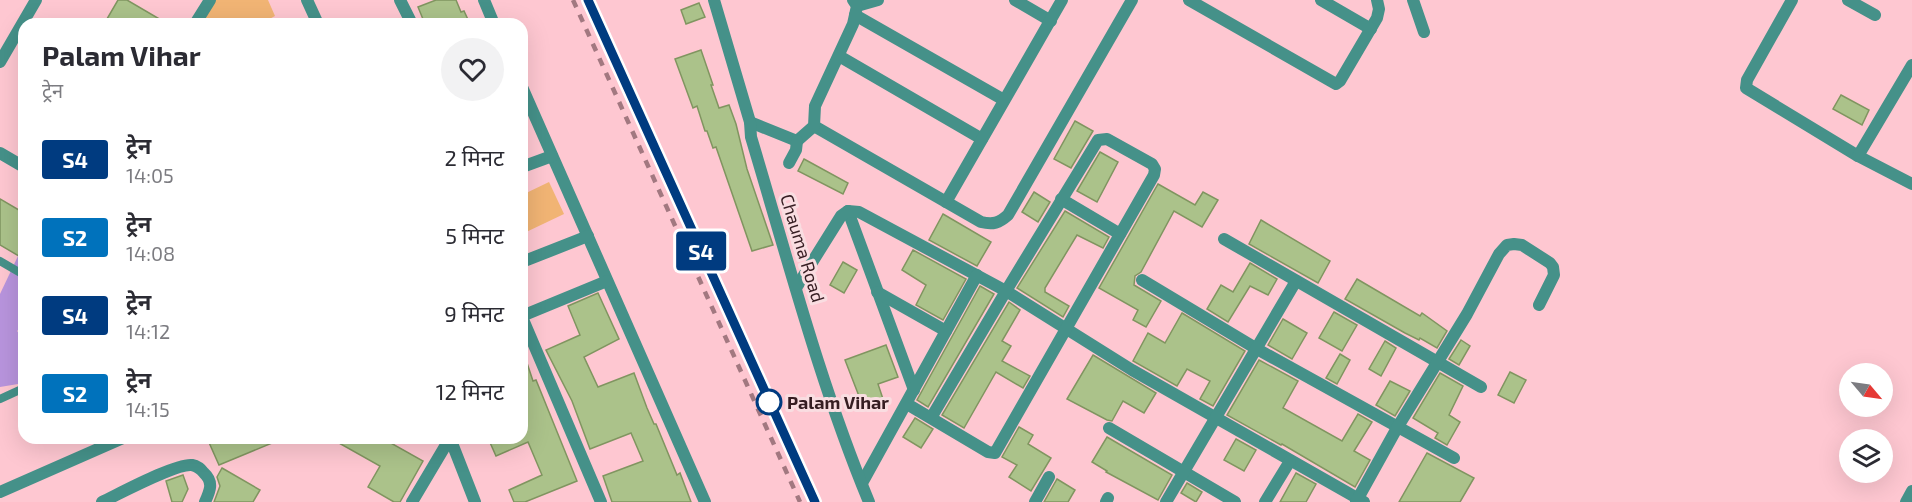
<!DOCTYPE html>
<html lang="hi">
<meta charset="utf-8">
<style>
body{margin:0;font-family:"Exo 2","Noto Sans Devanagari",sans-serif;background:#f2f2f3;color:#2b2b33;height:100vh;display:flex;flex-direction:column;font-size:22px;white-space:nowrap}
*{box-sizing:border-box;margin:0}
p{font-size:20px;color:#7c7c81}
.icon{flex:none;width:33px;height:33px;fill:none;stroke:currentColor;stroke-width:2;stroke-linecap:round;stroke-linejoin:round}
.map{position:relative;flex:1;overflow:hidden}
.panel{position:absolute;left:18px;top:18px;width:510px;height:426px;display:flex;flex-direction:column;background:#fff;border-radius:18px;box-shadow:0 6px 24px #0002}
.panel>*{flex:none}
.badge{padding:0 12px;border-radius:4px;font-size:21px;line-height:39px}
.needle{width:39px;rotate:119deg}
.fabs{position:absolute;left:1839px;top:363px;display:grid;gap:12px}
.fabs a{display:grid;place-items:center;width:54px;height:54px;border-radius:50%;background:#fff;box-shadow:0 6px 24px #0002;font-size:30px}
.map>.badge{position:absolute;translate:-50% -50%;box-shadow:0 0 0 3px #fff}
.round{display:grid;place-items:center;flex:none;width:63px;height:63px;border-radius:32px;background:#f2f2f3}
.head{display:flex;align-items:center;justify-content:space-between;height:102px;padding:0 24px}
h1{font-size:28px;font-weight:700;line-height:45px}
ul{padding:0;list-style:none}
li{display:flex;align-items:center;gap:18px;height:78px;padding:0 24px}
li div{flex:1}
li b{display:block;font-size:22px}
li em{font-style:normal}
li .badge{min-width:66px;font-weight:700;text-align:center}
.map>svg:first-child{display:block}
.green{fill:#f1b474}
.water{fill:#b894dd}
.building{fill:#abc28a;stroke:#809560;stroke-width:1.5}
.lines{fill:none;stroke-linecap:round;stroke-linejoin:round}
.service{stroke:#459189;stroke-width:8}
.minor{stroke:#459189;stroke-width:12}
.tertiary{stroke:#459189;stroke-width:12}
.rail{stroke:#a27880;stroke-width:4.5;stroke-dasharray:8 8;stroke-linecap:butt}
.line-casing{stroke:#fff;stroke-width:14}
.line{stroke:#003b80;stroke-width:9}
.stop-dot{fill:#fff;stroke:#003b80;stroke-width:3}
.labels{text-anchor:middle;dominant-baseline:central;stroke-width:6;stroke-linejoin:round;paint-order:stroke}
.street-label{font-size:18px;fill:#361d22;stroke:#f9dde1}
.stop-label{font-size:18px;font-weight:bold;fill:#361d22;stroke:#f9dde1;text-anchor:start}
</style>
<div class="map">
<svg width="1912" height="502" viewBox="0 0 1912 502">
<rect width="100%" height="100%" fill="#fec7d1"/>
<g class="green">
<polygon points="213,0 268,0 275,16 260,24 199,24"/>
<polygon points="549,182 564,214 522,234 522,195"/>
</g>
<polygon class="water" points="18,256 24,259 24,324 17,331 24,338 24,383 0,387 0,294"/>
<g class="building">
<polygon points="118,0 127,0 168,24 104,24"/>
<polygon points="436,0 456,0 461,12 464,11 470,24 425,24 418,7"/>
<polygon points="699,3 705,17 686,24 681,10"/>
<polygon points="701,50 713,85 711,85 719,108 729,105 736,124 747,169 773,245 752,251 716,147 713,148 707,131 705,131 697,106 693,108 675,59"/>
<polygon points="1841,95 1869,110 1862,125 1833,109"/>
<polygon points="1075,121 1093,131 1071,168 1054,159"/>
<polygon points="1100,152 1118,162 1097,202 1077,191"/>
<polygon points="804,159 848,183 843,194 798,171"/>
<polygon points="1158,184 1195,205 1203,192 1218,200 1202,227 1174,211 1141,272 1135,276 1134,285 1161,301 1146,327 1133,320 1138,310 1099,288"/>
<polygon points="1034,192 1050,202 1038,222 1022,212"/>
<polygon points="0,199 24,213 24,259 0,245"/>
<polygon points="1065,211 1109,237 1103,248 1077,235 1045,288 1045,292 1069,306 1063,317 1017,288"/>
<polygon points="943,214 991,242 977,266 929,240"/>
<polygon points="1261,220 1330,261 1318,283 1249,244"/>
<polygon points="913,250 966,279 943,320 916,305 926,285 902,270"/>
<polygon points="843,262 857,270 844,293 830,285"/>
<polygon points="1250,263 1277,279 1268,295 1250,286 1228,322 1207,309 1221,285 1233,292"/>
<polygon points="1357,279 1420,316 1422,313 1447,331 1437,348 1420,338 1419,340 1405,333 1345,299"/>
<polygon points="980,286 994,294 928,407 917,400"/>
<polygon points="598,293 619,339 584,357 598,387 634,373 647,408 654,424 656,424 677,475 680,473 691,502 612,502 603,476 643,461 631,433 590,449 572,401 546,350 580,335 568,306"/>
<polygon points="1009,302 1020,310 1002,341 1011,346 1002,361 1030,376 1023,388 996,372 964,428 942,415"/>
<polygon points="1334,312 1357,325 1342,351 1319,338"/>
<polygon points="1182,313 1245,351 1213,406 1200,399 1210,381 1187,369 1177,386 1133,361 1148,333 1165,343"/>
<polygon points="1283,319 1307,333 1292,359 1268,345"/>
<polygon points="1461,340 1470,346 1459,365 1449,359"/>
<polygon points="1385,341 1396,348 1381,376 1369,369"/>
<polygon points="886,345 898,377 878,384 884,402 864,409 845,360"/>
<polygon points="524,354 533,381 536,380 577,481 525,502 514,502 509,490 542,475 528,442 496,456 488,438 522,438 522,355"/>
<polygon points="1340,354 1350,360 1337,384 1326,378"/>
<polygon points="1093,355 1156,393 1144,413 1123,401 1112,421 1107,420 1067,399"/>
<polygon points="1259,360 1298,381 1283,408 1342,441 1358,414 1372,422 1354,451 1370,460 1355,487 1282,444 1281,445 1227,415"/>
<polygon points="1510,372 1526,380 1514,403 1498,395"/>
<polygon points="1440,373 1463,386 1449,415 1460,422 1447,445 1435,438 1438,433 1413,418"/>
<polygon points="1390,381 1410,391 1395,416 1376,405"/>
<polygon points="915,418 933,429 921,448 903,437"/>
<polygon points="1019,427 1033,435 1028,444 1051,458 1031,491 1009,477 1017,465 1002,457"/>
<polygon points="1107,437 1172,475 1158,500 1106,472 1107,471 1092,462"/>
<polygon points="207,438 284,438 219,465"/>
<polygon points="330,438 382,438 423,461 400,502 394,502 368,487 380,466"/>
<polygon points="1236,439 1256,450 1244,471 1224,460"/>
<polygon points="1427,453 1474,478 1460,502 1399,502"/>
<polygon points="222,468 260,490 253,502 214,502 220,486 217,477"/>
<polygon points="1296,473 1316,484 1306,502 1280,502"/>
<polygon points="183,475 188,489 182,502 172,502 166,481"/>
<polygon points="1057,479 1075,490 1068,502 1044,502"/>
<polygon points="1187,483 1202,492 1196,502 1181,493"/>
</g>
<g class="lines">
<g class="service">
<polyline points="0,261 24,275"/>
<polyline points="0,399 24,388"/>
</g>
<g class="minor">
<polyline points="400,0 412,24"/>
<polyline points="484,0 494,24"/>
<polyline points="1015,0 1051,21"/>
<polyline points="1189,0 1336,84 1340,81 1377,18 1379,9 1377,0"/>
<polyline points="1321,0 1371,29"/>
<polyline points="1413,0 1424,32"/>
<polyline points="1792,0 1747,80 1746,88 1858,156 1912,184"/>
<polyline points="1848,0 1875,15"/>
<polyline points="857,6 878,0"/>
<polyline points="855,15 1004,100"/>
<polyline points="195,24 210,0"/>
<polyline points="839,56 982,139"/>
<polyline points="0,62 36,0"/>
<polyline points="522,87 705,502"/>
<polyline points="750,122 797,141"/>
<path d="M814 126 981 222C993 225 999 223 1008 215L1132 0"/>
<polyline points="797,141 814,126 815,106 853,24 857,6 853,0"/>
<polyline points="0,153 24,167"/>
<polyline points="1858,156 1912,65"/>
<polyline points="789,163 796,150 797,141"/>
<polyline points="522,167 552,156"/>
<polyline points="1061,199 1120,234"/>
<polyline points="946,202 1062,0"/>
<polyline points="848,211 914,390"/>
<polyline points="1224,239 1481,387"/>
<polyline points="522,262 588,236"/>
<polyline points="1142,280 1257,349 1454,458"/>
<polyline points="796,288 841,216 848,211 859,212 1006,291 1132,370 1364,502"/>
<polyline points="877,292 946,331"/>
<polyline points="522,316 607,281"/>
<polyline points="522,317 601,502"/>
<polyline points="907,404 988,452 995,453 1154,175 1155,169 1152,164 1107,139 1098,140 1006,291 931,418"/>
<polyline points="1109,428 1235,502"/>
<polyline points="862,483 977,275"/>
<path d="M102 502C119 494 176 463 192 465 197 466 201 469 204 473 214 482 210 491 205 502"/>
<polyline points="412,502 450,438"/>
<polyline points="1035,502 1049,477"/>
<polyline points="1106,502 1108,498"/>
<polyline points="1166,502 1296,281"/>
<polyline points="1265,502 1290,461"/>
<polyline points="1356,502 1397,428 1467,314 1499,254 1507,245 1514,244 1522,245 1550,263 1553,267 1554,275 1539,305"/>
<polyline points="1906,502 1912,491"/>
</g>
<g class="tertiary">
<polyline points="307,0 318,24"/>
<path d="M714 0 750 122 751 137C788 260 820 384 869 502"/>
<polyline points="450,438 475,502"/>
<polyline points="0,492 123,438"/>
</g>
<g class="rail">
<polyline points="573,0 800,502"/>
<polyline points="588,0 815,502"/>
</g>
</g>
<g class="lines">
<g class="line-casing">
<polyline id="line" points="588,0 815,502"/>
</g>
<use href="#line" class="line"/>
</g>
<circle class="stop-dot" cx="769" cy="402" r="12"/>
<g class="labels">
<g class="street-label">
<text transform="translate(803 248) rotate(73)">Chauma Road</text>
</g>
<g class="stop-label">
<text x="787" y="402">Palam Vihar</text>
</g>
</g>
</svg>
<div class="fabs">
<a><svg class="needle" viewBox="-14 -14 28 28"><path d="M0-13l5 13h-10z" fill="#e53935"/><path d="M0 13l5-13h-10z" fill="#7c7c81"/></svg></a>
<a><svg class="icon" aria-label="layers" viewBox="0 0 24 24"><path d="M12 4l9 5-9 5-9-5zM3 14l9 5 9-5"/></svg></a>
</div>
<b class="badge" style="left:701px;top:251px;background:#003b80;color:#fff">S4</b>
<section class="panel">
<div class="head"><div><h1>Palam Vihar</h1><p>ट्रेन</p></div><a class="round"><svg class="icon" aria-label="heart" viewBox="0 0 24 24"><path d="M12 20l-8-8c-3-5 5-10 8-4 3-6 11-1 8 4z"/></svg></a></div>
<ul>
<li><span class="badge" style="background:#003b80;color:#fff">S4</span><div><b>ट्रेन</b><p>14:05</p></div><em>2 मिनट</em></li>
<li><span class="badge" style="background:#0072bc;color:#fff">S2</span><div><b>ट्रेन</b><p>14:08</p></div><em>5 मिनट</em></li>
<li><span class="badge" style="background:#003b80;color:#fff">S4</span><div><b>ट्रेन</b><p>14:12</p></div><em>9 मिनट</em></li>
<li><span class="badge" style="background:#0072bc;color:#fff">S2</span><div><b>ट्रेन</b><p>14:15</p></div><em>12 मिनट</em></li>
</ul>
</section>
</div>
